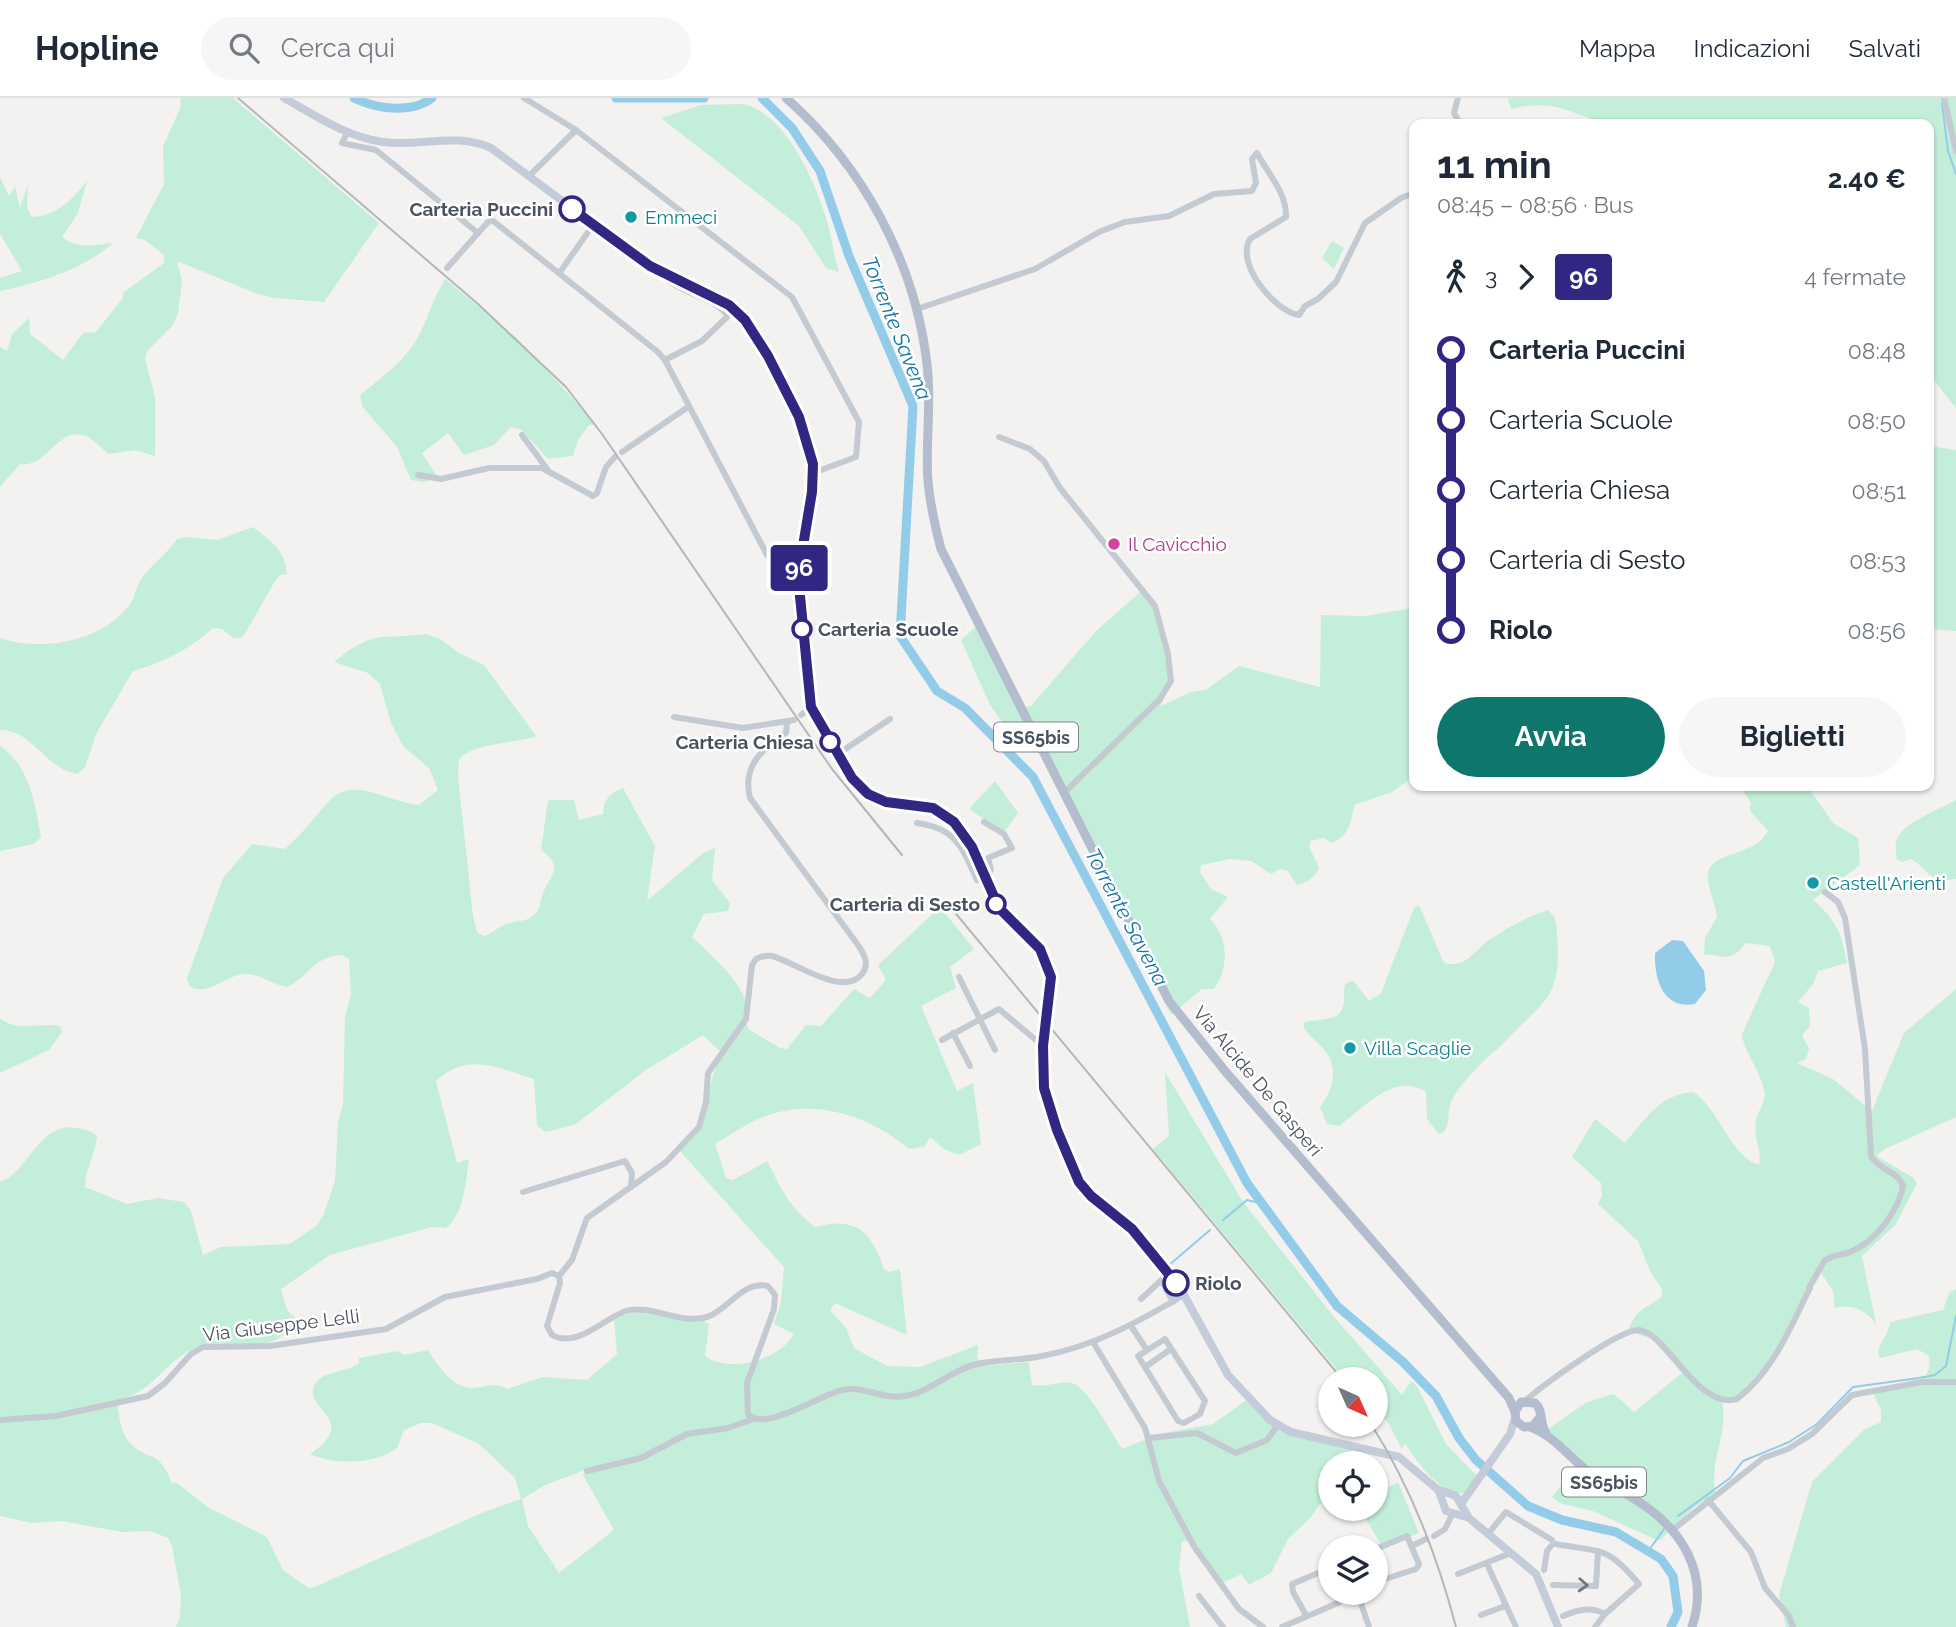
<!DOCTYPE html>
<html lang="it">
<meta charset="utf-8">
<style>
body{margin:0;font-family:Raleway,sans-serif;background:#f6f6f7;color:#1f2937;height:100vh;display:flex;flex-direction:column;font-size:26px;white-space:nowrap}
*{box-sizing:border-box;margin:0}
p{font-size:23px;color:#747a83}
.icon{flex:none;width:38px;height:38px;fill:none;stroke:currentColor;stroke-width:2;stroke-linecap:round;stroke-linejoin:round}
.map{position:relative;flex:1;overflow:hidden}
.drawer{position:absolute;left:1409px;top:21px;width:525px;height:672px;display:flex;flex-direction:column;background:#fff;border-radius:14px;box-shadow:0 2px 5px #0004}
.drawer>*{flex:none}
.badge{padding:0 14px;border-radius:5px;font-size:24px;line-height:46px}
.needle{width:46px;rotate:135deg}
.tools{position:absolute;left:1318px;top:1269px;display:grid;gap:14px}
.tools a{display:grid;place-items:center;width:70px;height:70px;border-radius:50%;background:#fff;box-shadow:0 2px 5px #0004;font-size:35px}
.map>.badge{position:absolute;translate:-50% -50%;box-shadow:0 0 0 4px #fff}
.legs{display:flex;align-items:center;gap:10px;height:77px;padding:0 28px;font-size:23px}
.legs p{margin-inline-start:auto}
.overview{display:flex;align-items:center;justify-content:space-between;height:119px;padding:0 28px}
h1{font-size:38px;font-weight:700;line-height:52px}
.action{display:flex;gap:14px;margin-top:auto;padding:14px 28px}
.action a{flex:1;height:80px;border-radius:42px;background:#0f766e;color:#fff;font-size:28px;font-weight:700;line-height:80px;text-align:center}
.action a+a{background:#f6f6f7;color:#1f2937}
ul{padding:0 28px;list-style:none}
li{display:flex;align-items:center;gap:24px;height:70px;font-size:26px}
li i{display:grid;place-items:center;width:10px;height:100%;margin:0 9px;background:currentColor}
li i::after{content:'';width:18px;height:18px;margin:-9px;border:5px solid;border-radius:50%;background:#fff}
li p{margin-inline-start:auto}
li:first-child i{background:linear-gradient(#0000 50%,currentColor 0)}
li:last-child i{background:linear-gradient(currentColor 50%,#0000 0)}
header{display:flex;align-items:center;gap:42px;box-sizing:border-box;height:98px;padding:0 35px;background:#fff;border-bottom:2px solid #e0e1e3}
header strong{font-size:33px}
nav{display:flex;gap:38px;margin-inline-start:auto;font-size:24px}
.search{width:490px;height:63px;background:#f6f6f7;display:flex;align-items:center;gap:18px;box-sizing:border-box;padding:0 24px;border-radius:38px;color:#747a83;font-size:26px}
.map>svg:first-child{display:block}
.green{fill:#c3eed9;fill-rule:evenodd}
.water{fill:#92cce9}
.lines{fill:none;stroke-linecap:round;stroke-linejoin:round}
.stream{stroke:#92cce9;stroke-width:2}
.river{stroke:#92cce9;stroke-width:9}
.minor{stroke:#c3cad2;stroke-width:6}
.secondary{stroke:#c5ccd9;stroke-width:8}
.primary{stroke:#b3bdce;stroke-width:9}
.rail{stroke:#b4b6bb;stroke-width:2}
.oneway{stroke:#6e7681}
.line-1-casing{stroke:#fff;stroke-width:16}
.line-1{stroke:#312783;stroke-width:10}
.stop-1-dot{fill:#fff;stroke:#312783;stroke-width:3.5}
.culture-dot{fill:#0f9aa8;stroke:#fff;stroke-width:2.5}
.hotel-dot{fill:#d1479c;stroke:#fff;stroke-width:2.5}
.labels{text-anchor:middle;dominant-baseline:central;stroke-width:5;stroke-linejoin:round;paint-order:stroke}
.shield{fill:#fff;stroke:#80868e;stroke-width:2}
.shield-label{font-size:18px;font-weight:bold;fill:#4a525e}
.stop-label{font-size:19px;font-weight:bold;fill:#4a525e;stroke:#fff;text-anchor:end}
.culture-label{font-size:19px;fill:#0d838f;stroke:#fff;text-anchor:start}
.hotel-label{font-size:19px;fill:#b23c85;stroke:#fff;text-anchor:start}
.street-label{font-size:19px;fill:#4a525e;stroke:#fff}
.water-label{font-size:21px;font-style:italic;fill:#1376a8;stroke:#fff}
</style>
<header>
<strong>Hopline</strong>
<div class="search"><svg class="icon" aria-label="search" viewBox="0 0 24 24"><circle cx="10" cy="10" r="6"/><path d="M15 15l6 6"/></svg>Cerca qui</div>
<nav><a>Mappa</a><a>Indicazioni</a><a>Salvati</a></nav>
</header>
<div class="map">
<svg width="1956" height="1529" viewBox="0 0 1956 1529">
<rect width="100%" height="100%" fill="#f3f2f1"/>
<g class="green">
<path d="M180 0H233L379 125 324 204 274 200 255 195 177 163 182 183 178 216 173 227 147 253 145 260 155 299V358L135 352 109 356C102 351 95 343 88 339 58 325 48 371 20 366L0 389V249L7 253 12 236 29 220 30 236 63 262 83 235 96 234 122 201 124 194 164 165V157L145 142 136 140 164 86 163 49 181 8Z"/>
<path d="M1508 0H1956V310L1929 276 1928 26H1604C1567 12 1551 1 1511 11Z"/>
<path d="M743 6C787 15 817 88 828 126 832 142 834 158 839 174L826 170 799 128 661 20 701 7Z"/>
<path d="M0 79 9 98 15 89 20 110 28 86 27 110 32 119C57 118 72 102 87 83L78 115 62 139C75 151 96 147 113 145 82 172 39 185 0 193V180L22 173 0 136Z"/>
<polygon points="1332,143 1344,150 1334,171 1322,160"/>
<path d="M445 181 517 240 597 327H589L578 342 573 358 548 361 522 332 511 329 494 347 464 357 448 335 422 355 438 380 423 384 411 382 397 349 362 308 360 297C381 280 408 261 420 235 429 217 434 199 445 181Z"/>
<polygon points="1928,348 1956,352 1956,533 1929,531"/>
<path d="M253 429C272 444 285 452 287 476L280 477 275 483 243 539 233 540 222 531 213 530C190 551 164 564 133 573L97 634 85 669 77 676C44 670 32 631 0 632V540C41 554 103 544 130 506 135 499 136 489 141 481 150 468 167 456 177 441L188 439 217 442Z"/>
<path d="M1140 494 1158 515 1172 573 1161 608 1191 594 1206 592 1239 568 1320 589 1321 517 1365 518 1414 510V678L1392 694 1354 707C1351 724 1350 738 1331 745L1324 740 1311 743 1309 749 1319 769C1316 780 1307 784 1297 787L1288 773 1280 771 1271 776 1251 763 1230 761 1201 767 1200 774 1211 791 1228 799 1210 821C1229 839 1229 871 1214 891H1202L1171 917 1040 651 1003 625 990 607 961 542 979 526 1024 610 1031 608 1096 533Z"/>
<path d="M426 536 440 541 459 555 484 567 536 638C514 646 471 645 459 662L458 678 473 818 477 834 484 838C493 836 496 830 504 827 514 822 527 825 535 816 541 810 540 802 543 795 551 776 564 769 541 752L548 702H574L579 722 603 716C604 701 609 696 623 690L655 748 647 803 702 756 715 750 712 782 730 805 728 813 704 816 692 839C709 855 744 885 747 909 748 917 745 923 748 931L780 950 787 951 806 927 821 928 854 891 870 900 886 882 878 867 940 809 974 851 950 869 956 890 921 908 957 993 973 985 981 1046 959 1057 944 1051 930 1039 924 1049 909 1051C869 1017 813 999 763 1019 746 1026 730 1037 715 1046L726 1080 733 1082 767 1063C782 1092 789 1109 815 1129 856 1118 871 1133 884 1171L890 1174 900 1171 907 1237 835 1205 830 1212 846 1230 854 1250 887 1268 920 1269 978 1247 977 1260 986 1268 1029 1264 1032 1287C1049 1289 1060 1283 1071 1285 1086 1286 1113 1337 1122 1351L1159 1336 1213 1326 1248 1301 1273 1325 1354 1351 1349 1356 1355 1365H1330V1391L1311 1419 1288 1441 1271 1475 1249 1487 1241 1476 1221 1486 1192 1444 1182 1443 1179 1470 1190 1529H176L180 1518 181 1498 172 1448 168 1440 150 1433 123 1434 61 1423 32 1425 0 1418V1084C28 1076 38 1023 77 1030 85 1032 91 1032 97 1038 96 1056 85 1070 85 1089L127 1106 158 1100 184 1104 191 1113 203 1157 221 1149 290 1146 317 1127 324 1116 335 1083 338 1024 343 1006 345 919 351 897 349 861 342 857C312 859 311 877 287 889 272 887 259 875 244 876 224 878 210 898 190 889L187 881 223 780 252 746 285 751C294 742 304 733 312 723 328 704 337 687 366 693 384 697 401 705 419 707L438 692 429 670 403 648 391 625 380 586 368 575 334 564C375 531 378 542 426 536ZM703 937 723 956C699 994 721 1015 680 1053L784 1169 781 1204 774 1226 794 1236C779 1262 731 1276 705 1258L709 1226 702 1222C673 1217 640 1206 614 1222L617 1256 587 1282 542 1279 507 1291C495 1284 487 1289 474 1290 453 1291 438 1268 428 1252L405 1257 398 1253 359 1260V1265C347 1275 325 1272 316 1285 298 1310 363 1321 310 1356 334 1367 375 1367 397 1350L404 1332 421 1325H432L479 1346 515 1380 521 1401 484 1414 310 1491 283 1472 267 1439 209 1410 177 1385H172C158 1349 149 1365 130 1345 120 1334 119 1317 117 1303 156 1292 162 1266 193 1251 218 1239 248 1253 273 1243 283 1239 292 1231 300 1224L287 1212 281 1191 330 1157 432 1129 446 1130C464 1116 466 1082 469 1061L457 1065 436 983C468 953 497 970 534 981L537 1028 546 1034 576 1026 646 972ZM588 1371 583 1377 614 1432 559 1475 528 1428 522 1401 545 1387Z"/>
<path d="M0 648C30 668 35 706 41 739L34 746 0 753Z"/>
<polygon points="995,683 1018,715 1004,734 969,711"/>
<path d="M1740 688H1807L1833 725 1858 740 1860 767 1813 802C1836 821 1842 837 1847 865L1818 873 1813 886 1798 904 1809 910 1810 928 1802 937 1809 951 1806 961 1797 965 1833 981 1872 1013 1904 935 1956 891V1019L1885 1051 1876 1058 1914 1080 1917 1085 1896 1126 1862 1158 1876 1226C1866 1212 1852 1206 1835 1210L1833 1193 1820 1173 1795 1227 1746 1296 1722 1303C1729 1336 1708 1364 1716 1396L1695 1409 1659 1443 1593 1413 1559 1405 1552 1399 1578 1366 1545 1333 1587 1304 1614 1296 1634 1314 1682 1275 1652 1241 1628 1233C1637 1208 1645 1213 1662 1198V1191L1651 1175 1638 1143 1598 1106 1602 1098 1601 1085 1572 1059 1595 1021 1625 1045C1646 1020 1659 997 1693 994 1719 1010 1730 1058 1759 1067 1762 1051 1753 1038 1756 1023 1758 1012 1767 1003 1764 992 1761 975 1742 949 1742 936L1775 864 1770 848 1746 845C1730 865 1727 858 1704 856L1705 840 1717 819C1716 806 1709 794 1708 781 1705 752 1753 761 1768 733L1750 713 1751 705Z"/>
<path d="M1956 702V781C1927 785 1932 774 1911 761L1903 764 1897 762C1896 756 1895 749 1896 744 1899 726 1941 711 1956 702Z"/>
<path d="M1419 807 1444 865C1468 870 1473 853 1489 842 1507 830 1528 818 1548 812 1557 820 1556 825 1557 836 1563 906 1540 903 1499 950 1488 956 1455 992 1451 1004 1446 1016 1452 1023 1443 1035H1438L1427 1021 1426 994C1394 973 1363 1011 1339 1028L1327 1026 1320 1009C1335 988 1340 967 1320 947 1313 939 1304 935 1303 925 1314 920 1339 925 1343 909 1345 901 1343 894 1345 886L1353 882 1369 903 1381 895 1414 810Z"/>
<path d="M0 920C18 935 39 924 60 928L62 934 49 952 0 975Z"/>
<path d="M1165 974 1243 1104 1330 1214 1402 1297 1411 1283 1417 1288 1446 1346 1482 1383C1455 1418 1418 1367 1405 1345L1402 1351 1386 1321 1376 1317V1281H1345L1153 1051 1169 1038Z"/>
<path d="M1956 1191V1529H1786L1779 1497 1812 1384 1865 1331 1881 1324V1312L1873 1295C1897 1290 1935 1290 1929 1258L1917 1251 1880 1260 1878 1254C1880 1243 1889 1236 1890 1224L1943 1212 1949 1195Z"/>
<polygon points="1398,1384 1419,1435 1383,1450 1360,1411 1376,1410 1376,1396"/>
</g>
<path class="water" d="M1672 842 1683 843 1704 873 1706 892 1695 906C1663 912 1654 881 1655 855Z"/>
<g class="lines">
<g class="stream">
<polyline points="1942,5 1948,53 1956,76"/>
<polyline points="1223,1122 1247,1102 1263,1106"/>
<polyline points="1168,1168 1210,1132"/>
<polyline points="1678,1418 1730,1380 1743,1363 1789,1344 1817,1326 1853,1289 1919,1280 1935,1277 1946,1268 1956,1218"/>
<polyline points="1649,1452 1664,1431"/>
</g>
<g class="river">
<path d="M354 0C376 11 412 16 432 0"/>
<polyline points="616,0 704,0"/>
<polyline points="762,0 792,30 820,73 849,158 913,308 900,538 937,593 965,610 1033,679 1247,1085 1337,1208 1403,1264 1436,1298 1459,1340 1476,1362 1528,1408 1562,1422 1616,1434 1661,1461 1673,1478 1678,1514 1671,1529"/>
</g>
<g class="minor">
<polyline points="524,0 576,32 792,199 859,324 856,359 813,375"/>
<polyline points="1458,0 1454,15 1460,26"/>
<polyline points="1944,0 1956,53"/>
<polyline points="347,35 342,45 376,52 478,135"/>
<polyline points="529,78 576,32"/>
<polyline points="447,170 488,124 492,122 658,254 665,262 767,457 798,478"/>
<path d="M658 173C677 196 712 197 728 218L702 243 665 262"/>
<polyline points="560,174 593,127"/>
<path d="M917 211 1035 171 1099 134 1125 124 1169 118 1214 96 1252 93 1256 85 1252 61 1257 55C1268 76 1287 95 1286 119L1250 141C1235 165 1274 213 1299 217L1305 208 1318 201 1336 184 1365 125 1401 100 1414 95"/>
<polyline points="522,337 547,371"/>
<polyline points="999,339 1030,351 1044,363 1060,390 1155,508 1168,556 1171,583 1160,601 1064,695"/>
<polyline points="622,354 688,309"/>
<polyline points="418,377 441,381 489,370 542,370 593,398 597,395 606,369 615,359"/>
<polyline points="778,465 802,450"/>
<polyline points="801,617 811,609"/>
<polyline points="674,619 743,630 794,622"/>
<polyline points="838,656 890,621"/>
<path d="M917 725C955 730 962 748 977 782L986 785"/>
<polyline points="984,780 991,772 988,760 1012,750 1004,736 984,724"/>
<polyline points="959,879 995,952"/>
<polyline points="953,935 970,968"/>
<polyline points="942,942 999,911 1043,948"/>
<polyline points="523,1094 625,1063 632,1075 631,1089"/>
<path d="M559 1178 572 1162 587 1120 666 1064 699 1029 706 1004 708 975 746 921 752 867 756 861C762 858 766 857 772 858 795 864 843 900 862 876 870 866 864 856 858 847L750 700C742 668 762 651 786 635L787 625"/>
<polyline points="1162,1183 1173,1204"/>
<path d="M1809 1190 1825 1162C1833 1157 1843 1157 1852 1153 1875 1144 1899 1112 1903 1088 1898 1073 1879 1072 1871 1058L1865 951 1845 820 1838 804 1825 794"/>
<polyline points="1141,1201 1169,1175"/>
<polyline points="1131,1228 1147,1252"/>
<polygon points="1165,1241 1205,1303 1200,1316 1184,1325 1178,1323 1138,1258"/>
<polyline points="1093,1244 1145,1330 1159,1383 1195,1450 1239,1511 1263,1529"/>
<polyline points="1145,1269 1171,1251"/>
<path d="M1525 1303C1542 1288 1619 1231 1639 1232 1666 1234 1698 1313 1737 1301 1773 1274 1791 1228 1810 1190"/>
<path d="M0 1322 56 1318 148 1298 165 1285 191 1256 203 1249 270 1248 386 1231 445 1199 537 1181 552 1175 559 1178 560 1185 547 1228 552 1237C577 1251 604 1220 626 1213 652 1206 680 1227 707 1219 728 1212 743 1182 768 1188L775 1197 774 1211 747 1285 748 1316C764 1335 822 1296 842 1292 863 1287 883 1302 905 1298 930 1294 949 1274 973 1267 995 1261 1019 1263 1042 1258 1095 1248 1138 1224 1184 1197"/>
<polyline points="1149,1340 1197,1335 1236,1355 1267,1342 1277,1328"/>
<polyline points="587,1373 641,1360 687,1336 728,1330 753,1321"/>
<polyline points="1708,1402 1751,1454 1765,1490 1789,1518 1793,1529"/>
<polyline points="1674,1431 1763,1360 1788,1351 1812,1336 1852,1297 1922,1284 1956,1284"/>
<polyline points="1488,1436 1506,1414 1552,1442"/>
<polyline points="1434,1438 1445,1431 1453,1415"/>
<path d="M1556 1446C1603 1455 1606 1447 1639 1486L1605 1516 1595 1529"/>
<polyline points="1412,1448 1426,1441"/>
<polyline points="1376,1451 1407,1438 1419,1466 1416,1471 1376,1484"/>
<polyline points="1484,1466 1487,1466 1516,1529"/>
<polyline points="1544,1472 1547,1453 1551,1448"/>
<polyline points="1458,1476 1511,1455"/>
<polyline points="1553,1487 1596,1488 1598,1453"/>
<polyline points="1357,1494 1369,1529"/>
<polyline points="1199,1498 1223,1529"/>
<polyline points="1306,1517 1293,1494 1292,1486 1330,1470"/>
<polyline points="1481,1517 1505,1508"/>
<path d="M1563 1518C1577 1512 1591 1508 1605 1516"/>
<polyline points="1282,1529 1338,1505 1352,1494"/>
</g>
<g class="secondary">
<path d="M284 0C316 18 347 39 383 44 420 49 456 34 491 50L650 168 729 207 761 244 798 319 813 366 812 394 798 478 811 609 863 692 880 702 933 711 955 724 972 749 999 810 1035 844 1044 857 1051 885 1043 948 1044 990 1048 1009 1079 1084 1145 1146 1184 1197 1228 1277 1270 1322 1291 1334 1399 1359 1437 1391 1456 1398 1469 1420 1536 1476 1558 1529"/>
<polyline points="1438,1391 1446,1413 1466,1419"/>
<polyline points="1461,1406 1510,1336 1515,1320"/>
</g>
<g class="primary">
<path d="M786 0C863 68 915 164 927 266 932 305 925 344 928 383 930 406 935 428 941 451L1169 903 1225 973 1509 1300 1515 1314"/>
<path d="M1540 1319 1533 1328 1524 1329 1516 1323 1515 1314 1521 1304 1535 1305C1544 1313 1539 1325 1546 1335"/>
<path d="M1530 1329C1555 1338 1569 1360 1590 1375 1604 1386 1621 1392 1636 1402 1681 1430 1710 1474 1692 1529"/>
</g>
<g class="rail">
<polyline points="238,0 478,206 566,289 602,336 832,671 902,757"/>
<polyline points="952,811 1342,1281"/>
<path d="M1371 1326C1411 1389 1437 1457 1456 1529"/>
</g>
</g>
<defs><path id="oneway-chevron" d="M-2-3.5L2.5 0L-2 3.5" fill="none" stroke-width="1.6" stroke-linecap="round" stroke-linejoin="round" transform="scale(1.75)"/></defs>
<use class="oneway" href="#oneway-chevron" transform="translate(1583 1487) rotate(3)"/>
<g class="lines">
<g class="line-1-casing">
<polyline id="line-1" points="572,111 650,168 729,207 745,222 768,258 799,319 813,366 812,394 798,478 811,609 852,680 868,696 886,704 933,710 954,724 972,749 999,810 1040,851 1051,879 1043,948 1044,990 1057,1032 1079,1084 1091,1098 1132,1131 1176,1185"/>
</g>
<use href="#line-1" class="line-1"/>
</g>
<g class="stop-1-dot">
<circle cx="572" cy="111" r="12"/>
<circle cx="802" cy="531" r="9"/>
<circle cx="830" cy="644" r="9"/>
<circle cx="996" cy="806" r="9"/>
<circle cx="1176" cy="1185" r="12"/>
</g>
<g class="culture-dot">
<circle cx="631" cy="119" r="7"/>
<circle cx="1813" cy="785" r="7"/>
<circle cx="1350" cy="950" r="7"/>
</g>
<circle class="hotel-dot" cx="1114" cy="446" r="7"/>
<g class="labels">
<g class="shield">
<rect x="994" y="624.5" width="84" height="29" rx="5"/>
<rect x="1562" y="1369.5" width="84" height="29" rx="5"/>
</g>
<g class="shield-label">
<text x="1036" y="639">SS65bis</text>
<text x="1604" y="1384">SS65bis</text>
</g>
<g class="stop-label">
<text x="553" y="111">Carteria Puccini</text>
<text x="818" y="531" text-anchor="start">Carteria Scuole</text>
<text x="814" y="644">Carteria Chiesa</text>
<text x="980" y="806">Carteria di Sesto</text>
<text x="1195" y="1185" text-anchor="start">Riolo</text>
</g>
<g class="culture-label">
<text x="645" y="119">Emmeci</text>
<text x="1827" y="785">Castell'Arienti</text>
<text x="1364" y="950">Villa Scaglie</text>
</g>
<g class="hotel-label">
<text x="1128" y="446">Il Cavicchio</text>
</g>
<g class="street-label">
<text transform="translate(1258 983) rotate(50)">Via Alcide De Gasperi</text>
<text transform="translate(281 1227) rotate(-7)">Via Giuseppe Lelli</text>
</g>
<g class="water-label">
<text transform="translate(897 230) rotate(68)">Torrente Savena</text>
<text transform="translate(1127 819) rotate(62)">Torrente Savena</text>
</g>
</g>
</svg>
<div class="tools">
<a><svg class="needle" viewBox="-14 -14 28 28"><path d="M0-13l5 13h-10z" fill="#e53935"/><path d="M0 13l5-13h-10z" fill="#747a83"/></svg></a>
<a><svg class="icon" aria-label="locate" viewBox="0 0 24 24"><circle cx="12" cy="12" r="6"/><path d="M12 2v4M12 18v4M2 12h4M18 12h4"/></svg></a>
<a><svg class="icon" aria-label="layers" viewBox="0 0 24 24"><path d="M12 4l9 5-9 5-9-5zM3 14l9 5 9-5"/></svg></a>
</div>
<b class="badge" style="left:799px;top:470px;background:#312783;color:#fff">96</b>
<section class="drawer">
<div class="overview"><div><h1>11 min</h1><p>08:45 – 08:56 · Bus</p></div><b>2.40 €</b></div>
<div class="legs"><svg class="icon" aria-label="walk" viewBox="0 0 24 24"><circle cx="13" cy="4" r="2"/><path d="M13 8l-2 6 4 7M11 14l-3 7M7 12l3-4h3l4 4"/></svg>3<svg class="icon" aria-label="forward" viewBox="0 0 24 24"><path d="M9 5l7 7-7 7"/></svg><b class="badge" style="background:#312783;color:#fff">96</b><p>4 fermate</p></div>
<ul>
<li><i style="color:#312783"></i><b>Carteria Puccini</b><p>08:48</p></li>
<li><i style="color:#312783"></i><span>Carteria Scuole</span><p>08:50</p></li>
<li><i style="color:#312783"></i><span>Carteria Chiesa</span><p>08:51</p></li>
<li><i style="color:#312783"></i><span>Carteria di Sesto</span><p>08:53</p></li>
<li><i style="color:#312783"></i><b>Riolo</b><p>08:56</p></li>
</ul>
<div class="action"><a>Avvia</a><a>Biglietti</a></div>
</section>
</div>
